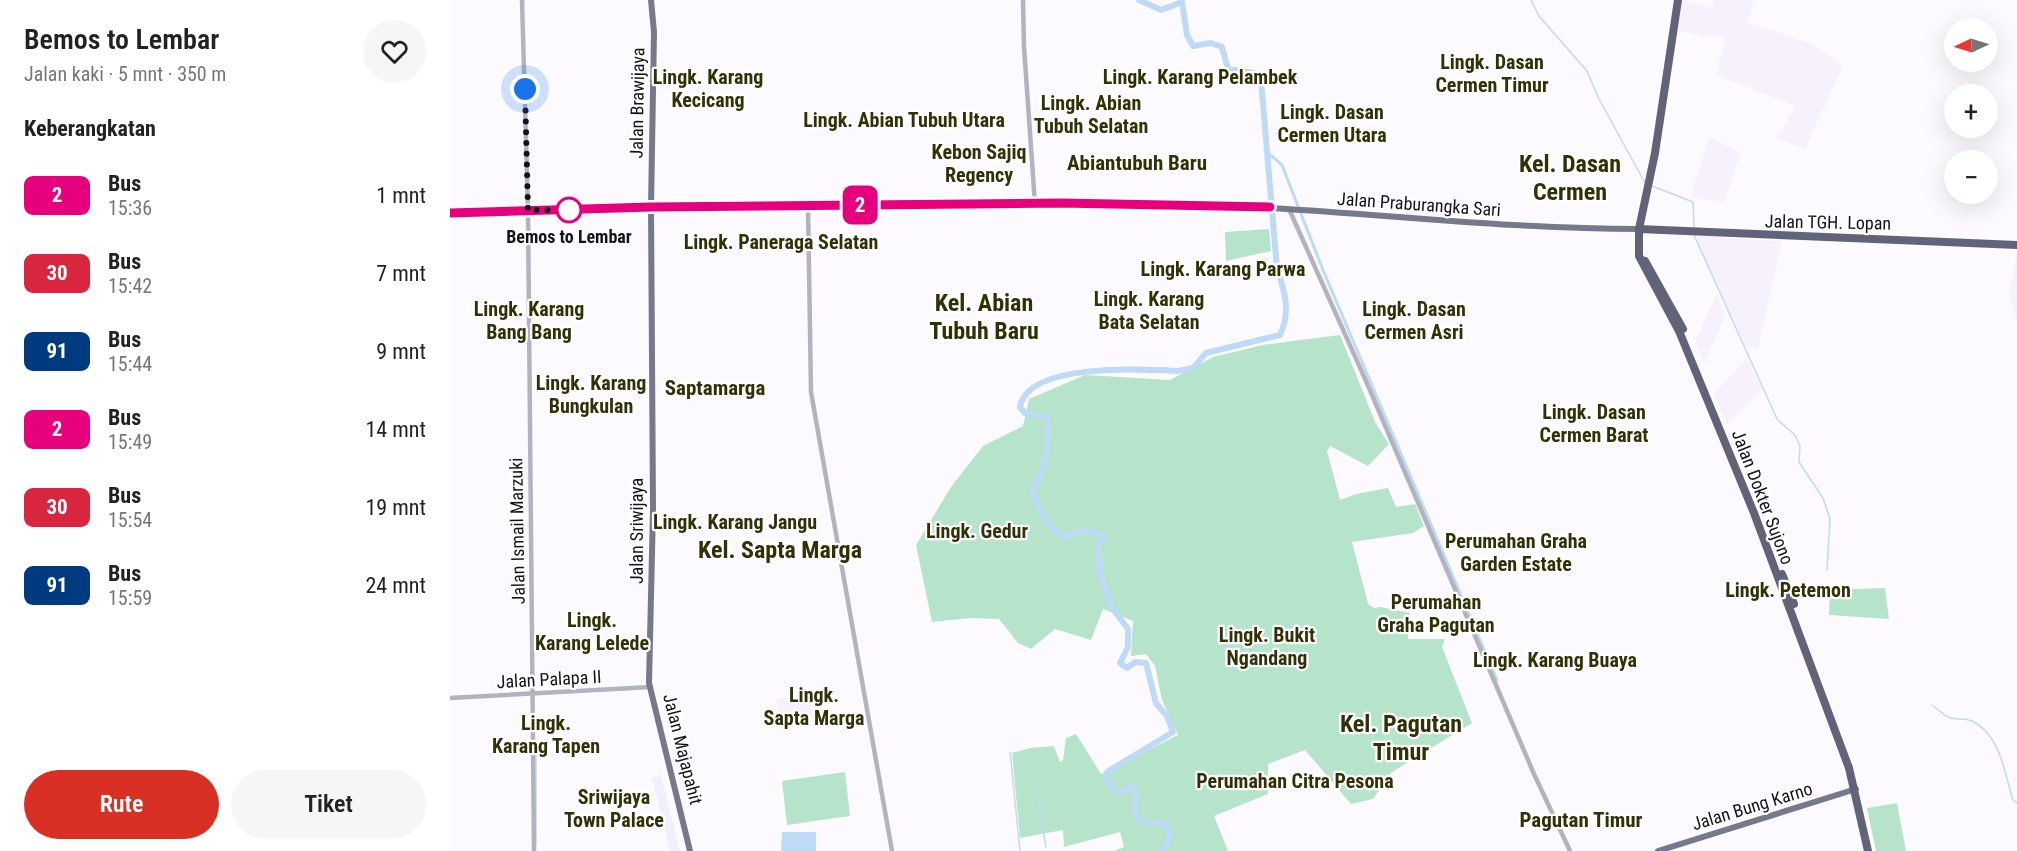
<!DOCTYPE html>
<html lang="id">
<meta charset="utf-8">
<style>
body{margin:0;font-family:"Roboto Condensed",sans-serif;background:#f6f6f6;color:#222;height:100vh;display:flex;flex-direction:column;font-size:22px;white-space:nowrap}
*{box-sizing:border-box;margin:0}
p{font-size:20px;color:#767676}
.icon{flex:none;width:33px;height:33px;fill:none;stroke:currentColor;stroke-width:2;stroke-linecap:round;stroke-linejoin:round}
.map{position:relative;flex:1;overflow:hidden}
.details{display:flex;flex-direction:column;background:#fff;width:450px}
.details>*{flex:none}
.badge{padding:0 12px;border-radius:9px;font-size:21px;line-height:39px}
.needle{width:39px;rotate:266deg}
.buttons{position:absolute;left:1494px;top:18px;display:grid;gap:12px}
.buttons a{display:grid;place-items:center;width:54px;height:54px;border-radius:50%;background:#fff;box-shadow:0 6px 24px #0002;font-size:30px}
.you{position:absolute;width:30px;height:30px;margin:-15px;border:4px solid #fff;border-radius:50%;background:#1a73e8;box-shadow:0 0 0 9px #1a73e833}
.map>.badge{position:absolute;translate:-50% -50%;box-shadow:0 0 0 3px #fff}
h2{padding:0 24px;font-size:22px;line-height:54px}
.round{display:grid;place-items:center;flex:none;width:63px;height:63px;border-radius:32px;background:#f6f6f6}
.overview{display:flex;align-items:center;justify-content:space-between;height:102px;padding:0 24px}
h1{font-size:28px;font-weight:600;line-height:45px}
.primary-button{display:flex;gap:12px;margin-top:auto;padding:12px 24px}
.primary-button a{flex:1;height:69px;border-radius:36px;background:#d93025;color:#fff;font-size:24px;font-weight:600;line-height:69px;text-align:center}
.primary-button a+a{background:#f6f6f6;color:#222}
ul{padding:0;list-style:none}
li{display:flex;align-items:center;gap:18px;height:78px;padding:0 24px}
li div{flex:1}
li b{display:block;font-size:22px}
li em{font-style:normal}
li .badge{min-width:66px;font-weight:700;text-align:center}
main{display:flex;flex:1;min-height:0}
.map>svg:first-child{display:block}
.commercial{fill:#f1effc}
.built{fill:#f6f1fd}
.green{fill:#b5e4ca}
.water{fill:#bedaf6}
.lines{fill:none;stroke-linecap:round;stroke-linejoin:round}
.stream{stroke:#bedaf6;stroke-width:1.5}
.canal{stroke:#bedaf6;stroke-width:3}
.river{stroke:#bedaf6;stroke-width:6}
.minor{stroke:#b2b3be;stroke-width:4.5}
.major{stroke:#76788b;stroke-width:6}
.highway{stroke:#616378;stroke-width:8}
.line-casing{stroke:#fff;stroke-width:14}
.line{stroke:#e6007e;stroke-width:9}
.walk{stroke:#16121a;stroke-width:6;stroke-dasharray:0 10.8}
.stop-dot{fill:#fff;stroke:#e6007e;stroke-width:3}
.labels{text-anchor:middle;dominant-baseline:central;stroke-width:4.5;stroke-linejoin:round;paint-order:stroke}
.street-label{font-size:18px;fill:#16121a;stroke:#fff}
.stop-label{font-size:18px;font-weight:bold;fill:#16121a;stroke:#fff}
.neighbourhood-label{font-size:20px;font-weight:bold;fill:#303107;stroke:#fff}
.quarter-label{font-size:21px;font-weight:bold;fill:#303107;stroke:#fff}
.district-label{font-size:24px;font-weight:bold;fill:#303107;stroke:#fff}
</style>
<main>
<section class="details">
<div class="overview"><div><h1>Bemos to Lembar</h1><p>Jalan kaki · 5 mnt · 350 m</p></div><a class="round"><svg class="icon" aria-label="heart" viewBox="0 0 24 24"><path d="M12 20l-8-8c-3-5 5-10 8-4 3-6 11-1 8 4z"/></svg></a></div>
<h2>Keberangkatan</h2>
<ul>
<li><span class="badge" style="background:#e6007e;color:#fff">2</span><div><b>Bus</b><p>15:36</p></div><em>1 mnt</em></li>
<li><span class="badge" style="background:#d7263d;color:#fff">30</span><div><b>Bus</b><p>15:42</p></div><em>7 mnt</em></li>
<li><span class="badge" style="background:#003b80;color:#fff">91</span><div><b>Bus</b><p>15:44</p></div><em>9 mnt</em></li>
<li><span class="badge" style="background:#e6007e;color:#fff">2</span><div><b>Bus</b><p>15:49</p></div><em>14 mnt</em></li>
<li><span class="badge" style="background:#d7263d;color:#fff">30</span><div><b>Bus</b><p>15:54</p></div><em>19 mnt</em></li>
<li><span class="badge" style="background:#003b80;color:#fff">91</span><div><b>Bus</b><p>15:59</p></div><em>24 mnt</em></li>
</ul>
<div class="primary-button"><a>Rute</a><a>Tiket</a></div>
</section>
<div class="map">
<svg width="1567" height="851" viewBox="0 0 1567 851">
<rect width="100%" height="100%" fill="#fcfafe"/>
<polygon class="commercial" points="211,775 230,851 220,851 202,778"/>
<g class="built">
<polygon points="1231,0 1262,7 1264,0 1304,0 1297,24 1323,30 1359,43 1386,59 1392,67 1355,149 1326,137 1346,106 1266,75 1276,38 1228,31"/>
<polygon points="1259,137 1291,153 1274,202 1241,197"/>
<polygon points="1248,236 1332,241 1308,350 1297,348 1247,242"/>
<polygon points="1567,253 1567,321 1559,296"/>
<polygon points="1267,293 1275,316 1254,363 1245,343"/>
<polygon points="1296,359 1312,389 1277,425 1264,394"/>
<polygon points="356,695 359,697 362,715 330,720 326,699"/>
</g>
<g class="green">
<polygon points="819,229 821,251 776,261 775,232"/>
<polygon points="890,335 926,424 939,444 918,466 880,446 877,451 890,500 906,494 938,488 946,507 965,504 974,526 963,533 902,542 918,604 924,608 930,607 960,613 958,639 995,639 992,647 1022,723 942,772 923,799 901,804 855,750 818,764 818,794 764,816 778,851 664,851 674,847 670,832 614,847 613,830 570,838 562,753 580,748 604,746 610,762 613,760 616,738 626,734 651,774 728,735 712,700 705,666 696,654 681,656 683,621 653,609 641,640 605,629 581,649 568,643 549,619 521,618 482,622 466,545 501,487 533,446 573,426 579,399 635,375 720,380 763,357 813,345"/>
<polygon points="1435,588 1439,619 1379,615 1380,590"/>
<polygon points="395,772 400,816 337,825 332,781"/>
<polygon points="1447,803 1456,851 1426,851 1417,808"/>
</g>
<polygon class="water" points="332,832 366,832 366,851 331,851"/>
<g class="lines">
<g class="stream">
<polyline points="1081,0 1089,16 1137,71 1148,97 1195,183"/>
<polyline points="1202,186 1243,202 1244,228"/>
<polyline points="1244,235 1327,419 1345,435 1350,446 1349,462 1373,498 1380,519 1377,570"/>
<path d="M1482 705C1488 709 1495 717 1501 718 1509 720 1518 718 1524 722 1551 737 1554 772 1563 800L1567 803"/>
<polyline points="86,750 86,844"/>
<polyline points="560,752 570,851"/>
<polyline points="587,794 596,847"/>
</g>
<polyline class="canal" points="815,150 832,165 873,270 1047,680"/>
<path class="river" d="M689 0 711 10 732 2 737 35 743 46 761 43 772 47 778 69 805 73 811 80 827 269C835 292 841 312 830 335L756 353 743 368 728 371C695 369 578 362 570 407L575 413 597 417C600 428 597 434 597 445 596 467 594 471 582 489 588 510 598 524 614 538 629 531 643 527 656 538L648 542 650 572 663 609 678 629V647L670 663 677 668 685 662 696 663 706 703 717 716 723 732 657 772C656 783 661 789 670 793L682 786 686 791 685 813 690 822H705L716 825 721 836 714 851"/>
<g class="minor">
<polyline points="72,0 78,210 84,851"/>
<polyline points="573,0 574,47 585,204"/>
<polyline points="358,206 361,392 442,851"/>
<polyline points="839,209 916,381 1084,774 1120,851"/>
<polyline points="0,698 201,687"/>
</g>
<g class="major">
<polyline points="201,0 204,32 201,207 203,509 199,683 240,851"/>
<path d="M0 213 201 207 735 204C887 208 1037 229 1189 229"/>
<polyline points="1208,851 1406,789"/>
</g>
<g class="highway">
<polyline points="1228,0 1205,153 1189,229 1189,256 1229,331 1304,513 1399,768 1418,851"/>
<polyline points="1189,229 1567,245"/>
<polyline points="1195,261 1233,329"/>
<polyline points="1332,574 1344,604"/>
</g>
</g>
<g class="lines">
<g class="line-casing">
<polyline id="line" points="0,213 201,207 611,203 820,207"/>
</g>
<use href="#line" class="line"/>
<polyline class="walk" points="75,89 78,210 119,210"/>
</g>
<circle class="stop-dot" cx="119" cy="210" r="12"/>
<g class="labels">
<g class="street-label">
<text transform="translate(187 103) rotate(-89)">Jalan Brawijaya</text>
<text transform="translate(969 204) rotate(4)">Jalan Praburangka Sari</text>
<text transform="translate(1378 222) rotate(1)">Jalan TGH. Lopan</text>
<text transform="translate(1313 497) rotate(69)">Jalan Dokter Sujono</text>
<text transform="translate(67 531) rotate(-91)">Jalan Ismail Marzuki</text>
<text transform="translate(186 531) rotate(-90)">Jalan Sriwijaya</text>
<text transform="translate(99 679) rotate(-3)">Jalan Palapa II</text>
<text transform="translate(233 749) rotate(76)">Jalan Majapahit</text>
<text transform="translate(1302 806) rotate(-17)">Jalan Bung Karno</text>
</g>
<g class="stop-label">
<text x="119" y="236">Bemos to Lembar</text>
</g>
<g class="neighbourhood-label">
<text x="1042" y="62">Lingk. Dasan<tspan x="1042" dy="23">Cermen Timur</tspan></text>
<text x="258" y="77">Lingk. Karang<tspan x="258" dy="23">Kecicang</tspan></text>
<text x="750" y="77">Lingk. Karang Pelambek</text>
<text x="641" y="103">Lingk. Abian<tspan x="641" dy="23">Tubuh Selatan</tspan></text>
<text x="882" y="112">Lingk. Dasan<tspan x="882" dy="23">Cermen Utara</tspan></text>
<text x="454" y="120">Lingk. Abian Tubuh Utara</text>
<text x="529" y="152">Kebon Sajiq<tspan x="529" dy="23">Regency</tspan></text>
<text x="331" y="242">Lingk. Paneraga Selatan</text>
<text x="773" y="269">Lingk. Karang Parwa</text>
<text x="699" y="299">Lingk. Karang<tspan x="699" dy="23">Bata Selatan</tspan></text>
<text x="79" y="309">Lingk. Karang<tspan x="79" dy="23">Bang Bang</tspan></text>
<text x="964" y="309">Lingk. Dasan<tspan x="964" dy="23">Cermen Asri</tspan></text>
<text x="141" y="383">Lingk. Karang<tspan x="141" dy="23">Bungkulan</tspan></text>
<text x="1144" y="412">Lingk. Dasan<tspan x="1144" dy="23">Cermen Barat</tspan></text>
<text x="285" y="522">Lingk. Karang Jangu</text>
<text x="527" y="531">Lingk. Gedur</text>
<text x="1066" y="541">Perumahan Graha<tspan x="1066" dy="23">Garden Estate</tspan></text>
<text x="1338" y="590">Lingk. Petemon</text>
<text x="986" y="602">Perumahan<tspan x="986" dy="23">Graha Pagutan</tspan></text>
<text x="142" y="620">Lingk.<tspan x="142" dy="23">Karang Lelede</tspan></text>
<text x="817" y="635">Lingk. Bukit<tspan x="817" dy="23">Ngandang</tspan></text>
<text x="1105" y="660">Lingk. Karang Buaya</text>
<text x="364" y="695">Lingk.<tspan x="364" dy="23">Sapta Marga</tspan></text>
<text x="96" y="723">Lingk.<tspan x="96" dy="23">Karang Tapen</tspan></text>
<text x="845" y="781">Perumahan Citra Pesona</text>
<text x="164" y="797">Sriwijaya<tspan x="164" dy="23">Town Palace</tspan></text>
</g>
<g class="quarter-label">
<text x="687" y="163">Abiantubuh Baru</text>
<text x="265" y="388">Saptamarga</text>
<text x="1131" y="820">Pagutan Timur</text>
</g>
<g class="district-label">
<text x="1120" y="164">Kel. Dasan<tspan x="1120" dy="28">Cermen</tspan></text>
<text x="534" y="303">Kel. Abian<tspan x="534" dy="28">Tubuh Baru</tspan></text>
<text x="330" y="550">Kel. Sapta Marga</text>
<text x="951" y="724">Kel. Pagutan<tspan x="951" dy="28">Timur</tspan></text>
</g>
</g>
</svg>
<div class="buttons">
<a><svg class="needle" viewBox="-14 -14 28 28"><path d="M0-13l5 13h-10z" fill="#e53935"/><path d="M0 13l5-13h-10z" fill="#767676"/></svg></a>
<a>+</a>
<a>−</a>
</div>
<div class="you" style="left:75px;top:89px"></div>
<b class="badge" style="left:410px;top:205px;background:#e6007e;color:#fff">2</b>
</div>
</main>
